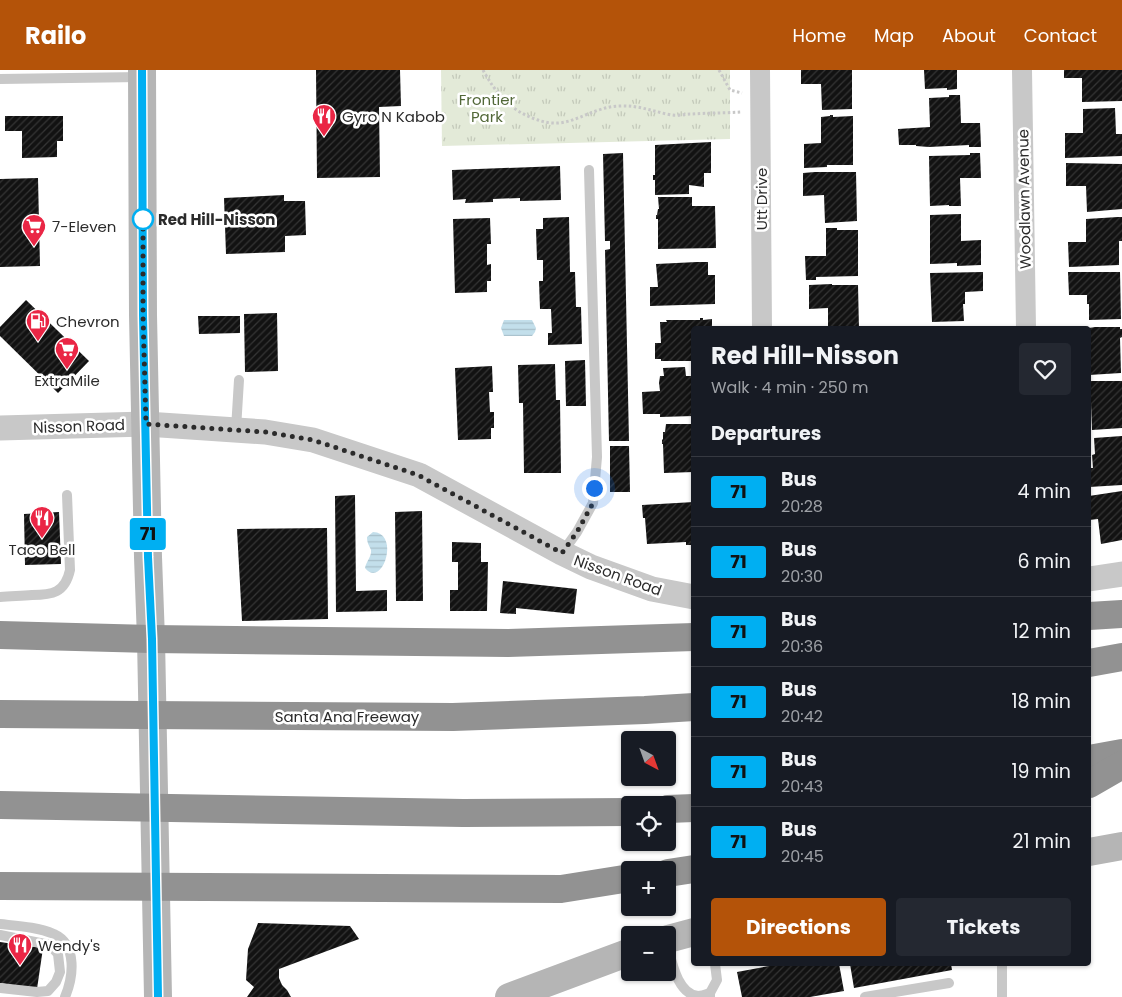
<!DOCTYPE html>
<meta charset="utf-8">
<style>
body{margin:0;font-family:Poppins,sans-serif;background:#242831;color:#f1f3f6;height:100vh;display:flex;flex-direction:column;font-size:19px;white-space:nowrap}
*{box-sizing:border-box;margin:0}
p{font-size:16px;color:#9ea1a6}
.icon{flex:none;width:28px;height:28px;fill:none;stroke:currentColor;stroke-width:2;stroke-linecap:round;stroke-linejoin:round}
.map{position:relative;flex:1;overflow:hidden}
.details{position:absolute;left:691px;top:256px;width:400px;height:640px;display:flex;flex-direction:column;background:#171b24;border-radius:5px;box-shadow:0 1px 4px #0004}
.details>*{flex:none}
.badge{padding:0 10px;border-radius:4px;font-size:18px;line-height:32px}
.needle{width:32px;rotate:139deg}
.fabs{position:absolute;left:621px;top:661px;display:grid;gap:10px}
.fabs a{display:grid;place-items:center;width:55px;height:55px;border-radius:5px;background:#171b24;box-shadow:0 1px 4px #0004;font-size:25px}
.you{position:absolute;width:25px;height:25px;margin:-12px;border:4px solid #fff;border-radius:50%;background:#1a73e8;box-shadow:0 0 0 8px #1a73e833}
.map>.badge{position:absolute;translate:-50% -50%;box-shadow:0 0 0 2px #fff}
h2{padding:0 20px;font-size:19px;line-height:45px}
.round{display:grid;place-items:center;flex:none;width:52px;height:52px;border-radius:5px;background:#242831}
.headline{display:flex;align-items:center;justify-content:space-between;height:85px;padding:0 20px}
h1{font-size:24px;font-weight:700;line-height:38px}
.cta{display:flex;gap:10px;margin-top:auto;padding:10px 20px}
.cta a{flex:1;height:58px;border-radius:5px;background:#b45309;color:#fff;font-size:20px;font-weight:700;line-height:58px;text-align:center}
.cta a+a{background:#242831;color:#f1f3f6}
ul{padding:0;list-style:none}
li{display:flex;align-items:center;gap:15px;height:70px;padding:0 20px;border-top:1px solid #363941}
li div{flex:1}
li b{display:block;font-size:19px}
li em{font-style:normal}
li .badge{min-width:55px;font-weight:700;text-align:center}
header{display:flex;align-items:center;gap:30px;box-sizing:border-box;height:70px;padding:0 25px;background:#b45309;color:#fff}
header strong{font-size:24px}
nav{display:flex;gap:28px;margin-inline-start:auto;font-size:18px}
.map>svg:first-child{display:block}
.grass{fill:url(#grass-tufts)}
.water{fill:url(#water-rules)}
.building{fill:url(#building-hatch)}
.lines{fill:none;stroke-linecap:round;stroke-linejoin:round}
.path{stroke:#c8c8c8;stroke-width:3;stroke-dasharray:2.5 2.5;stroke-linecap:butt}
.service{stroke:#c8c8c8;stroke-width:10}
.minor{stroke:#c8c8c8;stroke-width:20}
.tertiary{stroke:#c8c8c8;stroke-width:25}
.secondary{stroke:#b5b5b5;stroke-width:28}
.motorway{stroke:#929292;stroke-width:28}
.line-casing{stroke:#fff;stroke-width:11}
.line{stroke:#00aff2;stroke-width:8}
.walk{stroke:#2b2b2b;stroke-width:5;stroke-dasharray:0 9}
.stop-dot{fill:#fff;stroke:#00aff2;stroke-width:2.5}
.labels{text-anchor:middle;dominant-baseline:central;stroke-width:5;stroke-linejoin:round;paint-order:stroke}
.park-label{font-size:15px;fill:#526838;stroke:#fff}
.poi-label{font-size:15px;fill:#2b2b2b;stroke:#fff;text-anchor:start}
.street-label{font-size:15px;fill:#2b2b2b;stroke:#fff}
.stop-label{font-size:15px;font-weight:bold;fill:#2b2b2b;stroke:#fff;text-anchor:start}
</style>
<header>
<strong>Railo</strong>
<nav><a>Home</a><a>Map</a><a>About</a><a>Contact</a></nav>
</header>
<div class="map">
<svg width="1122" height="927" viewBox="0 0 1122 927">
<defs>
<pattern id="grass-tufts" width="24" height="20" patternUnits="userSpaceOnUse" patternTransform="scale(1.25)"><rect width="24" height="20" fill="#e3ead8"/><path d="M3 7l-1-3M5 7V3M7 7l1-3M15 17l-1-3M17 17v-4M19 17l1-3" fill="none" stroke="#c3c9ba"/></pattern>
<pattern id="water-rules" width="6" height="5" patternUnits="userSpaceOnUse" patternTransform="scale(1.25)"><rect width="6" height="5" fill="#c3dfeb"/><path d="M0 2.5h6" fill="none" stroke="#a8c0ca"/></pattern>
<pattern id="building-hatch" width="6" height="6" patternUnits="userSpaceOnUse" patternTransform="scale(1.25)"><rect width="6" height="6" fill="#121212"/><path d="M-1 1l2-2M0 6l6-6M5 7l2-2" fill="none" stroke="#353535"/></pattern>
</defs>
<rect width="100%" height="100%" fill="#fff"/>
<polygon class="grass" points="441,0 730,0 730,69 442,76"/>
<g class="water">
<polygon points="504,250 532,250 536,258 535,262 532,266 504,266 501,258"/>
<path d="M373 462C401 463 382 520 365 498 366 492 372 486 371 480 369 475 367 473 367 467Z"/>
</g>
<g class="building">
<polygon points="316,0 400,0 401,36 379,37 380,107 317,108"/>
<polygon points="801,0 852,0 852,39 822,40 821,14 801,14"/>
<polygon points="924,0 957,0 957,19 947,20 947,18 925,19"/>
<polygon points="1064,0 1122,0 1122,31 1082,32 1082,8 1064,8"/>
<polygon points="949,25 960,25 961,53 980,53 981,77 969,77 969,75 929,77 916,76 916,75 899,75 898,59 930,57 929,28 949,27"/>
<polygon points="1115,38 1116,64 1122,64 1122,86 1065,88 1065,63 1083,63 1083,39"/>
<polygon points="830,45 833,45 833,47 853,46 853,95 827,95 827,97 804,98 804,74 821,73 821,47 830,46"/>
<polygon points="5,46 63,46 63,71 57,71 57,87 22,88 22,61 5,61"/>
<polygon points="711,72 711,103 704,103 704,117 689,115 689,124 655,125 655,110 653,110 653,105 655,105 655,75"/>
<polygon points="623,83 629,371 609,371 605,180 610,179 610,171 605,171 603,84"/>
<polygon points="970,83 980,83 981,108 960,108 961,136 949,136 949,135 930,136 929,86 970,85"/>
<polygon points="1066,93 1122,94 1122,139 1087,142 1086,116 1066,116"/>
<polygon points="560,96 561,130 520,131 520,128 493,129 493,132 465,133 466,129 453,130 452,100"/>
<polygon points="815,102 856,102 857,151 825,153 824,125 803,126 803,103"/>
<polygon points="38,108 40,196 0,197 0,109"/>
<polygon points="284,125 284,131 305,131 306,165 285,166 285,182 226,184 224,128"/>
<polygon points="658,127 692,127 692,136 715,136 716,178 658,179 658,149 656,149 656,145 657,145 658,139 659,139"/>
<polygon points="961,144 961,171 981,170 981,195 957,196 957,193 930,194 930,145"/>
<polygon points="569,147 570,202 575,202 576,237 581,237 582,274 548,275 548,263 552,263 551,239 540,239 539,211 543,211 543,190 537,190 536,159 543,159 543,148"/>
<polygon points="1118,147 1122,147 1122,171 1119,171 1119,195 1069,197 1068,172 1086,172 1086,149"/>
<polygon points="490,148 491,174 487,174 487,195 491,194 491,211 487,211 487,222 455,223 453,149"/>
<polygon points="826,158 837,158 837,160 858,160 858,206 816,207 816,210 806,210 805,186 826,186"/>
<polygon points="697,192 708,192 708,205 715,205 715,234 650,236 650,217 658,217 656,194"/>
<polygon points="983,202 983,221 965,222 965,234 963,234 964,251 932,252 930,203"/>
<polygon points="1068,202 1120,202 1121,249 1089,250 1089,234 1087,234 1087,225 1069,225"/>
<polygon points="832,214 832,215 858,215 859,259 828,259 828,238 809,239 809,215"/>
<polygon points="26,230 89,291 58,323 0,266 0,257"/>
<polygon points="277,243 278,301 245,302 244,244"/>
<polygon points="198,246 240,246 240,263 199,264"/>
<polygon points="700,248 703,248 703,250 712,249 712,259 694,259 694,291 661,291 661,289 655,289 655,273 661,273 660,252 667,252 666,250 700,250"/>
<polygon points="1095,257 1120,257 1120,259 1122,259 1122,267 1120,268 1121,303 1089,305 1089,258"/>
<polygon points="585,290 586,336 566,336 565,291"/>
<polygon points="555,294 556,330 560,330 561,403 524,403 523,333 519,333 518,295"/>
<polygon points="492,296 493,322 489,322 490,342 494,342 494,358 491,358 491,369 458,370 455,298"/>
<polygon points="685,297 686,306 694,306 694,346 660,347 660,344 643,344 642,322 660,321 659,313 660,306 664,306 663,298"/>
<polygon points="1089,311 1122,311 1122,358 1092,360 1091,333 1089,333"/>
<polygon points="666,354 694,354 694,402 664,403 663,374 662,374 662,370 663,369 663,362 665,362"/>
<polygon points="1122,366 1122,415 1089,417 1089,398 1093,398 1092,385 1095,384 1094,368"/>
<polygon points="610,376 629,376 630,422 610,422"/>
<polygon points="1122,421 1122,470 1101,474 1098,449 1089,450 1089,426"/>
<polygon points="355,425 356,521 387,520 387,541 336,542 335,426"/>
<polygon points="694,432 694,475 686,475 686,472 647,474 645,448 643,448 642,435"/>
<polygon points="422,441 423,531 396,531 395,442"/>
<polygon points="59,442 61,494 25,495 24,444"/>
<polygon points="327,458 328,549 242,551 237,459"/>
<polygon points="452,472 481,473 481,492 488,492 487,541 450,541 450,520 458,520 458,492 452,492"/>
<polygon points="503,511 577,519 574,544 516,538 516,544 500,543"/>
<polygon points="258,853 350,856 359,869 279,899 279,908 282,915 287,920 291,927 247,927 254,917 246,910 248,879"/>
<polygon points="0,872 43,878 37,919 0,913"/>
<polygon points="780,894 839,894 844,921 810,927 742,927 737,902"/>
<polygon points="850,894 951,894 952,900 854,918"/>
</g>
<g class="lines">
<g class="path">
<path d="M483 0C496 24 512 42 538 50 546 53 556 54 565 52 583 48 600 36 620 36 639 35 654 42 672 45 678 46 685 44 691 44 708 43 725 43 741 42"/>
<polyline points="719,0 730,20 742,23"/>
</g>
<g class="service">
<polyline points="0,9 141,7"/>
<polyline points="236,359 239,310"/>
<polyline points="562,483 577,462 593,433 597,387 589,100"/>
<path d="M0 527C11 526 21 526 32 525 52 525 65 523 70 500L67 425"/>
<path d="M0 854C18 856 37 857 54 864 78 875 73 908 65 927"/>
<polyline points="0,865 50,875 58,884 60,902 56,912 48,921 37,922 0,918"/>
<path d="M668 878C672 893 678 924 698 926 702 926 707 924 710 923"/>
<polyline points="710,927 710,923 717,910 715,894"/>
<polyline points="865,927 949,913"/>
<polyline points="1002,927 1002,894"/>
</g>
<g class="minor">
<polyline points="760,0 762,259"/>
<polyline points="1022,0 1026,259"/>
</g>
<g class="tertiary">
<polyline points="0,358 146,354 265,362 313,370 419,405 562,483 591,497 652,519 694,527"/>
<polyline points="1089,509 1122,504"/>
</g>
<g class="secondary">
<polyline points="142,0 143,245 148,487 151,569 158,927"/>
<polyline points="1089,782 1122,776"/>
<polyline points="668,869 694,862"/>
<polyline points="509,927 630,882"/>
</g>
<g class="motorway">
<polyline points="1089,546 1122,544"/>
<polyline points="0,565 151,569 508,573 694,567"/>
<polyline points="1089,593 1122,587"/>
<polyline points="0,644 453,647 645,640 694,637"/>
<polyline points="1089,689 1122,683"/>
<polyline points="1089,714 1122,695"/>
<polyline points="0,735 463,743 630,742"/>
<polyline points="668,739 694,738"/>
<polyline points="668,803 694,799"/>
<polyline points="0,816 561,819 630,808"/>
</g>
</g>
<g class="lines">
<g class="line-casing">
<polyline id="line" points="142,0 143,245 148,487 152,569 158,927"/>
</g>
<use href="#line" class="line"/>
<polyline class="walk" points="143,149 143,145 143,245 146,354 265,362 313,370 418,405 562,483 577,462 593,433 594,418"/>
</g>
<defs>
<g id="restaurant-pin" transform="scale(1.25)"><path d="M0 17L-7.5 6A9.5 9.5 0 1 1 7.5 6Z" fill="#ea2645" stroke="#fff"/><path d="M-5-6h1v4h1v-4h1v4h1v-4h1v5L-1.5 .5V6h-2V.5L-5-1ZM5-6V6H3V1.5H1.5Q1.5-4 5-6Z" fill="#fff"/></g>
<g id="supermarket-pin" transform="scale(1.25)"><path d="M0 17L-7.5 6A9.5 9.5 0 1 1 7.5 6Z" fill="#ea2645" stroke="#fff"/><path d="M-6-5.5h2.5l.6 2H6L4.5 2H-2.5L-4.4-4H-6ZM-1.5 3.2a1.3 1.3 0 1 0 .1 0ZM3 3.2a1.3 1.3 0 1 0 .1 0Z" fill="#fff"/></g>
<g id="fuel-pin" transform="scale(1.25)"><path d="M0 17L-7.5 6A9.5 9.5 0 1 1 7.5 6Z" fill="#ea2645" stroke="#fff"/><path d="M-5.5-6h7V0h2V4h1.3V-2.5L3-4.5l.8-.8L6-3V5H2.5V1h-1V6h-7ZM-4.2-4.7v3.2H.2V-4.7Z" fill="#fff"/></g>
</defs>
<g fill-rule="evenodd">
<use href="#restaurant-pin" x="324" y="46"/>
<use href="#supermarket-pin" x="34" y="156"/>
<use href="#fuel-pin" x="38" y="251"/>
<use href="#supermarket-pin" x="67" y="279"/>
<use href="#restaurant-pin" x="42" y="448"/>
<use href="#restaurant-pin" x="20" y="875"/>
</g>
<circle class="stop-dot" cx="143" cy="149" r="10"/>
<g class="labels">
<g class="park-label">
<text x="487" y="29">Frontier<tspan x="487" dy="17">Park</tspan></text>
</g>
<g class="poi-label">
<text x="342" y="46">Gyro N Kabob</text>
<text x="52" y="156">7-Eleven</text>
<text x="56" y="251">Chevron</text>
<text x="67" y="310" text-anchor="middle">ExtraMile</text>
<text x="42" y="479" text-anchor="middle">Taco Bell</text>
<text x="38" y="875">Wendy's</text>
</g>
<g class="street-label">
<text transform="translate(761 129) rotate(-90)">Utt Drive</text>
<text transform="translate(1024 129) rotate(-91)">Woodlawn Avenue</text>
<text transform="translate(79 356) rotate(-2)">Nisson Road</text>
<text transform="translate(618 505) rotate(20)">Nisson Road</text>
<text x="347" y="646">Santa Ana Freeway</text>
</g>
<g class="stop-label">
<text x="158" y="149">Red Hill-Nisson</text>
</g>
</g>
</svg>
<div class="fabs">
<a><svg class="needle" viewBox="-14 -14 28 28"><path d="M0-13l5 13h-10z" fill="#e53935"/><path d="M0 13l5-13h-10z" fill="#9ea1a6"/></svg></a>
<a><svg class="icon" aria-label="locate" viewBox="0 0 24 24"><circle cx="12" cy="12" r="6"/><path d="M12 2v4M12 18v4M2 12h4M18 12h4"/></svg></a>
<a>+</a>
<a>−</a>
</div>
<div class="you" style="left:594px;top:418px"></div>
<b class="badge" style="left:148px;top:464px;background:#00aff2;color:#111">71</b>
<section class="details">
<div class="headline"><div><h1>Red Hill-Nisson</h1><p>Walk · 4 min · 250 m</p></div><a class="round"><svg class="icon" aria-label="heart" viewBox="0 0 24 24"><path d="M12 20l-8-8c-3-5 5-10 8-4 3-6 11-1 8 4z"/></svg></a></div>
<h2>Departures</h2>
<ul>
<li><span class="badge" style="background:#00aff2;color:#111">71</span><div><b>Bus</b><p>20:28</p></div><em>4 min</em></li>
<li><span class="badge" style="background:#00aff2;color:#111">71</span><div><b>Bus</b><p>20:30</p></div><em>6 min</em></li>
<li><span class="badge" style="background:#00aff2;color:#111">71</span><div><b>Bus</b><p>20:36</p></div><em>12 min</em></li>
<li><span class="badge" style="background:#00aff2;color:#111">71</span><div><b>Bus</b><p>20:42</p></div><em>18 min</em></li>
<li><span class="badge" style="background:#00aff2;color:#111">71</span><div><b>Bus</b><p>20:43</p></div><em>19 min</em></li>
<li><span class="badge" style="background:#00aff2;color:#111">71</span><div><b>Bus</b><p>20:45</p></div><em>21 min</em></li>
</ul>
<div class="cta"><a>Directions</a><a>Tickets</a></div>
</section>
</div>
